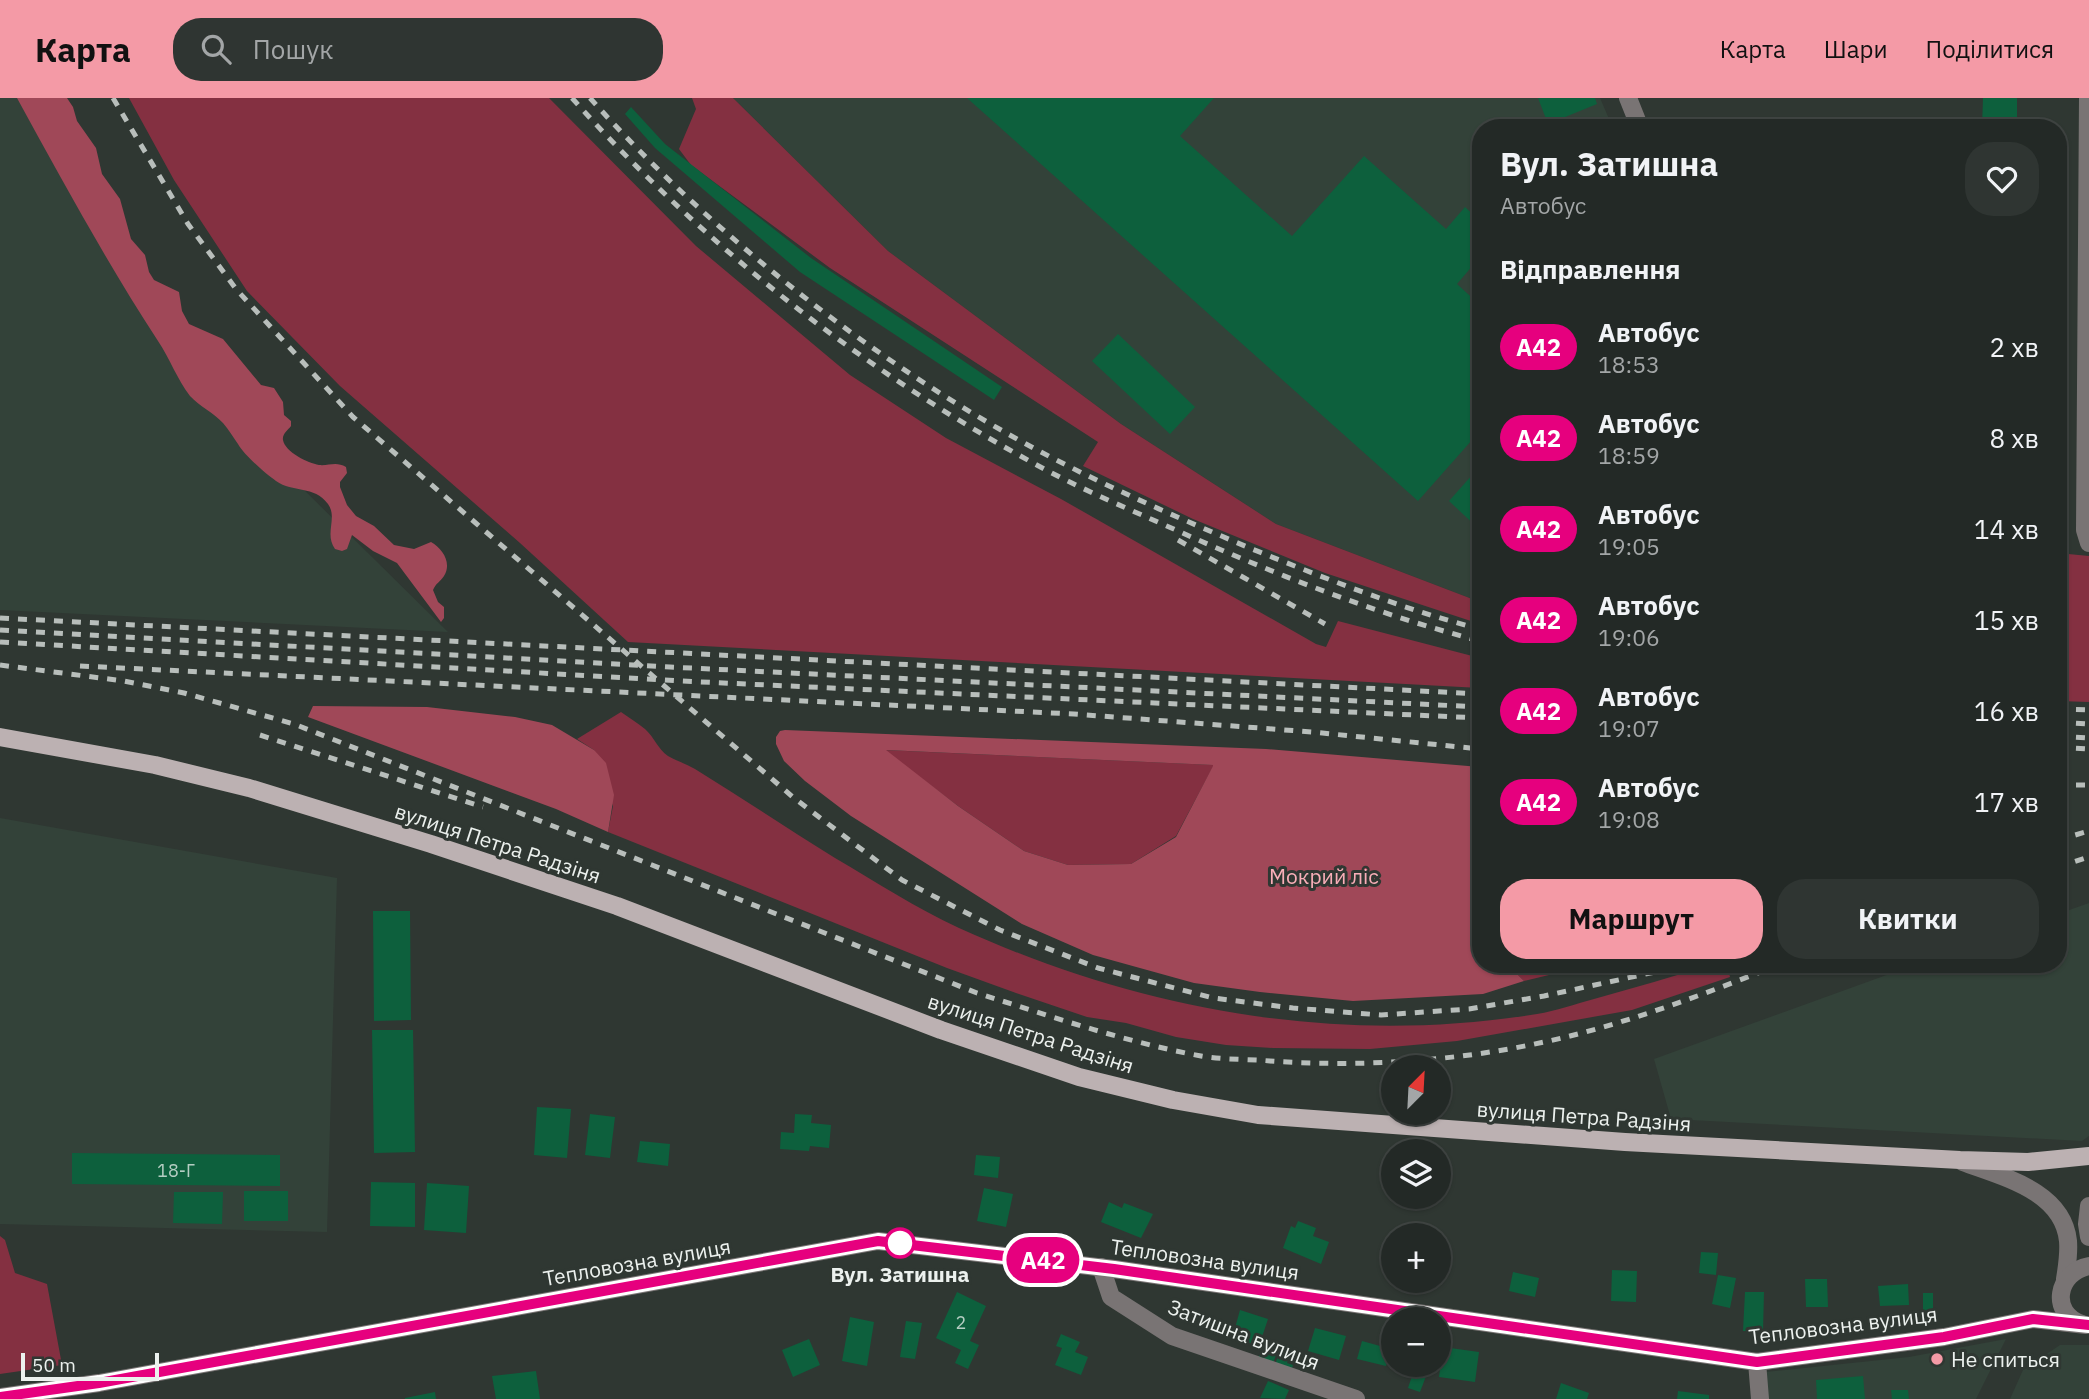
<!DOCTYPE html>
<html lang="uk">
<meta charset="utf-8">
<style>
body{margin:0;font-family:"IBM Plex Sans",sans-serif;background:#2f3532;color:#f1f3f6;height:100vh;display:flex;flex-direction:column;font-size:26px;white-space:nowrap}
*{box-sizing:border-box;margin:0}
p{font-size:23px;color:#a3a6a7}
.icon{flex:none;width:38px;height:38px;fill:none;stroke:currentColor;stroke-width:2;stroke-linecap:round;stroke-linejoin:round}
.map{position:relative;flex:1;overflow:hidden}
.panel{position:absolute;left:1472px;top:21px;width:595px;height:854px;display:flex;flex-direction:column;background:#232926;border-radius:28px;box-shadow:0 2px 5px #0004,0 0 0 2px #404543}
.panel>*{flex:none}
.badge{padding:0 14px;border-radius:23px;font-size:24px;line-height:46px}
.needle{width:46px;rotate:24deg}
.controls{position:absolute;left:1381px;top:957px;display:grid;gap:14px}
.controls a{display:grid;place-items:center;width:70px;height:70px;border-radius:50%;background:#232926;box-shadow:0 2px 5px #0004,0 0 0 2px #404543;font-size:35px}
.scale{position:absolute;left:21px;bottom:18px;width:138px;box-sizing:border-box;padding-left:7px;border:4px solid #ecf1ee;border-top:0;font-size:19px;line-height:24px;white-space:nowrap;color:#ecf1ee;-webkit-text-stroke:5px #2f3732;paint-order:stroke}
.map>.badge{position:absolute;translate:-50% -50%;box-shadow:0 0 0 4px #fff}
h2{padding:0 28px;font-size:26px;line-height:63px}
.round{display:grid;place-items:center;flex:none;width:74px;height:74px;border-radius:28px;background:#2f3532}
.headline{display:flex;align-items:center;justify-content:space-between;height:119px;padding:0 28px}
h1{font-size:33px;font-weight:700;line-height:52px}
.primary-button{display:flex;gap:14px;margin-top:auto;padding:14px 28px}
.primary-button a{flex:1;height:80px;border-radius:28px;background:#f49aa6;color:#111;font-size:28px;font-weight:700;line-height:80px;text-align:center}
.primary-button a+a{background:#2f3532;color:#f1f3f6}
ul{padding:0;list-style:none}
li{display:flex;align-items:center;gap:21px;height:91px;padding:0 28px}
li div{flex:1}
li b{display:block;font-size:26px}
li em{font-style:normal}
li .badge{min-width:77px;font-weight:700;text-align:center}
header{display:flex;align-items:center;gap:42px;box-sizing:border-box;height:98px;padding:0 35px;background:#f49aa6;color:#111}
header strong{font-size:33px}
nav{display:flex;gap:38px;margin-inline-start:auto;font-size:24px}
.search{width:490px;height:63px;background:#2f3532;display:flex;align-items:center;gap:18px;box-sizing:border-box;padding:0 24px;border-radius:28px;color:#a3a6a7;font-size:26px}
.map>svg:first-child{display:block}
.built{fill:#334239}
.green{fill:#843041}
.forest{fill:#a04858;fill-rule:evenodd}
.building{fill:#0d603d}
.lines{fill:none;stroke-linecap:round;stroke-linejoin:round}
.minor{stroke:#797474;stroke-width:18}
.tertiary{stroke:#797474;stroke-width:18}
.primary{stroke:#bcb1b2;stroke-width:18}
.rail{stroke:#b8bebb;stroke-width:5;stroke-dasharray:9 9;stroke-linecap:butt}
.line-casing{stroke:#fff;stroke-width:16}
.line{stroke:#e6007e;stroke-width:10}
.stop-dot{fill:#fff;stroke:#e6007e;stroke-width:3.5}
.poi-dot{fill:#f49aa6;stroke:#2f3732;stroke-width:2.5}
.labels{text-anchor:middle;dominant-baseline:central;stroke-width:6;stroke-linejoin:round;paint-order:stroke}
.number-label{font-size:18px;fill:#b4cdc2}
.street-label{font-size:21px;fill:#ecf1ee;stroke:#2f3732}
.park-label{font-size:21px;fill:#f9aeb8;stroke:#2f3732}
.stop-label{font-size:21px;font-weight:bold;fill:#ecf1ee;stroke:#2f3732}
.poi-label{font-size:21px;fill:#ecf1ee;stroke:#2f3732;text-anchor:start}
</style>
<header>
<strong>Карта</strong>
<div class="search"><svg class="icon" aria-label="search" viewBox="0 0 24 24"><circle cx="10" cy="10" r="6"/><path d="M15 15l6 6"/></svg>Пошук</div>
<nav><a>Карта</a><a>Шари</a><a>Поділитися</a></nav>
</header>
<div class="map">
<svg width="2089" height="1301" viewBox="0 0 2089 1301">
<rect width="100%" height="100%" fill="#2f3732"/>
<g class="built">
<polygon points="0,0 32,0 226,315 448,534 0,512"/>
<polygon points="733,0 1600,0 1613,30 1480,30 1480,504 1276,426 1121,326 888,153"/>
<polygon points="0,720 337,780 327,1134 0,1126"/>
<polygon points="2089,805 2089,1038 2082,1043 1671,1021 1654,961 1917,866 2058,866 2058,816"/>
<polygon points="2006,1241 1976,1301 1768,1301 1765,1274 1909,1259"/>
<polygon points="2060,1247 2089,1247 2089,1301 2010,1301 2023,1272"/>
</g>
<g class="green">
<polygon points="129,0 549,0 696,148 850,277 946,340 1061,401 1316,546 1326,549 1338,523 1480,560 1480,590 628,544 520,445 340,288 247,193 174,82"/>
<polygon points="692,0 733,0 888,153 1121,326 1276,426 1480,504 1480,526 1325,475 1193,421 1083,368 1098,344 830,170 691,67 679,51 696,11"/>
<polygon points="2058,455 2089,458 2089,604 2058,603"/>
<path d="M621 614C629 620 638 625 645 631 654 639 658 651 668 658 677 663 686 666 695 671 742 700 788 731 835 760 876 784 916 810 959 830 1142 913 1338 948 1537 916 1556 913 1575 906 1594 901 1634 890 1674 878 1714 866H1727L1730 879 1632 912 1457 943 1370 951 1273 950 1226 947 1176 939 1126 925 1087 919 1016 895 947 870 608 734 613 708 594 652 577 641Z"/>
<polygon points="884,652 1214,667 1176,738 1131,766 1068,767 1024,753 958,708"/>
<polygon points="1507,866 1595,866 1524,883"/>
<polygon points="0,1138 5,1142 15,1175 47,1186 62,1267 0,1276"/>
</g>
<g class="forest">
<path d="M17 0H67L73 9 77 23 96 50 102 76 120 101 131 141 145 157 149 174 154 182 179 194 182 213 189 226 223 241 261 287 274 290 283 304 284 317 291 323V328C288 332 282 336 283 342 285 354 308 365 319 367 329 368 336 363 346 369L347 375 340 384V389L347 407 356 418 374 428 394 447 414 451 431 444C443 451 452 465 444 478 440 484 436 485 433 492L438 504 444 509V520L441 524 397 465 373 453 352 437 347 451 342 453 335 451C324 436 338 420 328 406 314 387 293 395 276 383 266 376 244 357 238 346 233 339 229 332 223 325 213 314 200 309 190 298 177 281 170 261 158 243 107 165 62 82 17 0Z"/>
<polygon points="313,608 427,609 515,619 552,627 594,652 606,665 614,697 608,734 556,711 308,619"/>
<path d="M785 632 1266 651 1480 669V866H1507L1524 883 1483 896 1353 903 1260 894 1194 885 1093 857 1022 826 851 718 805 683 784 663 776 646V639L780 633ZM886 652 1213 667V668L1176 739 1131 766 1068 767 1024 753 958 708Z"/>
</g>
<g class="building">
<polygon points="967,0 1214,0 1180,38 1292,138 1364,58 1446,131 1465,109 1480,123 1480,159 1457,186 1480,207 1480,333 1418,403"/>
<polygon points="1538,0 1595,0 1597,6 1548,26"/>
<polygon points="1983,0 2017,0 2017,30 1982,30"/>
<polygon points="631,9 665,46 811,160 1002,289 994,302 800,174 655,50 625,16"/>
<polygon points="1118,236 1195,309 1170,336 1092,263"/>
<polygon points="1473,376 1480,383 1480,432 1449,403"/>
<polygon points="373,813 410,813 411,922 374,923"/>
<polygon points="372,932 413,932 415,1054 374,1055"/>
<polygon points="537,1009 571,1011 567,1060 534,1057"/>
<polygon points="590,1016 615,1019 610,1060 585,1057"/>
<polygon points="795,1016 812,1017 811,1025 831,1027 829,1050 810,1048 809,1053 780,1051 781,1034 794,1035"/>
<polygon points="640,1043 670,1046 668,1068 637,1064"/>
<polygon points="72,1055 280,1057 280,1088 72,1086"/>
<polygon points="976,1057 1000,1059 998,1080 974,1077"/>
<polygon points="371,1084 415,1085 415,1129 370,1128"/>
<polygon points="427,1085 469,1088 466,1135 424,1132"/>
<polygon points="984,1090 1013,1096 1006,1129 977,1123"/>
<rect x="244" y="1093" width="44" height="30"/>
<polygon points="174,1094 223,1094 222,1126 173,1125"/>
<polygon points="1109,1104 1122,1110 1124,1105 1153,1116 1141,1140 1101,1124"/>
<polygon points="1298,1123 1316,1130 1313,1138 1329,1144 1321,1166 1283,1150 1291,1128 1295,1130"/>
<polygon points="1418,1125 1438,1132 1436,1138 1414,1138"/>
<polygon points="1701,1154 1718,1155 1716,1177 1699,1175"/>
<polygon points="1612,1172 1637,1173 1636,1204 1611,1203"/>
<polygon points="1513,1174 1539,1180 1535,1199 1509,1193"/>
<polygon points="1718,1177 1736,1180 1730,1210 1712,1206"/>
<polygon points="1805,1181 1827,1181 1828,1209 1806,1209"/>
<polygon points="1908,1186 1909,1207 1880,1208 1878,1188"/>
<polygon points="957,1194 986,1208 970,1243 979,1247 968,1271 955,1265 961,1252 936,1240"/>
<polygon points="1745,1194 1764,1194 1763,1234 1743,1233"/>
<rect x="1923" y="1195" width="10" height="18"/>
<polygon points="1240,1212 1268,1221 1259,1248 1244,1243 1247,1234 1235,1230"/>
<polygon points="850,1219 874,1224 867,1268 842,1263"/>
<polygon points="906,1223 922,1225 915,1261 900,1259"/>
<polygon points="1315,1230 1346,1238 1339,1262 1308,1253"/>
<polygon points="1061,1236 1080,1244 1075,1254 1088,1259 1081,1277 1055,1267 1062,1250 1056,1248"/>
<polygon points="809,1241 820,1267 793,1279 782,1252"/>
<polygon points="1362,1243 1391,1251 1386,1268 1357,1261"/>
<polygon points="1262,1249 1277,1254 1272,1268 1257,1263"/>
<polygon points="1281,1249 1291,1252 1287,1265 1293,1267 1290,1276 1274,1270"/>
<polygon points="1443,1249 1479,1254 1475,1284 1439,1279"/>
<polygon points="1415,1269 1428,1273 1420,1294 1408,1290"/>
<polygon points="536,1273 540,1301 496,1301 492,1278"/>
<polygon points="1863,1278 1865,1301 1817,1301 1816,1282"/>
<polygon points="1268,1283 1289,1292 1285,1301 1260,1300"/>
<polygon points="1561,1285 1589,1295 1587,1301 1556,1301"/>
<polygon points="1891,1292 1908,1292 1909,1301 1892,1301"/>
<polygon points="1678,1293 1709,1297 1709,1301 1677,1301"/>
<polygon points="435,1294 436,1301 405,1301 405,1300"/>
</g>
<g class="lines">
<g class="minor">
<polyline points="1628,0 1640,30"/>
<polyline points="2088,0 2085,432 2089,445"/>
<polyline points="1101,1169 1111,1199 1172,1238 1356,1301"/>
<polyline points="1757,1264 1760,1301"/>
</g>
<g class="tertiary">
<path d="M1963 1064C2003 1079 2063 1093 2068 1143 2069 1155 2067 1169 2065 1181"/>
<polyline points="2089,1108 2087,1126 2089,1139"/>
<path d="M2082 1226C2049 1215 2057 1174 2089 1168"/>
<polyline points="0,1299 99,1285 878,1143 1114,1171 1757,1264 1944,1239 2033,1221 2086,1227"/>
</g>
<polyline class="primary" points="0,639 155,667 249,690 431,746 617,808 941,932 1079,979 1173,1002 1258,1017 1625,1044 1960,1062 2028,1064 2089,1058"/>
<g class="rail">
<polyline points="113,0 188,126 236,191 353,319 794,700 902,782 1000,832 1098,870 1213,900 1293,910 1381,917 1469,911 1544,898 1692,866"/>
<path d="M572 0C703 147 862 272 1035 366 1084 393 1136 414 1187 437 1282 479 1380 517 1480 543"/>
<path d="M590 0C711 136 880 269 1041 354 1109 390 1181 421 1252 451 1327 481 1402 511 1480 531"/>
<polyline points="1178,442 1325,526"/>
<polyline points="0,520 1480,596"/>
<polyline points="0,532 670,569 1480,609"/>
<polyline points="0,544 681,583 1480,620"/>
<path d="M0 567 124 583 184 595 294 626 977 895C1050 918 1125 944 1201 958 1224 962 1248 961 1270 963 1369 970 1474 962 1570 938 1642 920 1712 893 1781 866"/>
<polyline points="80,568 1074,616 1312,634 1480,651"/>
<polyline points="2058,611 2089,612"/>
<polyline points="2058,624 2089,626"/>
<polyline points="260,637 483,709"/>
<polyline points="2058,638 2089,640"/>
<polyline points="2058,649 2089,651"/>
<polyline points="2058,687 2089,687"/>
<polyline points="2058,742 2089,733"/>
<polyline points="2058,769 2089,759"/>
</g>
</g>
<g class="lines">
<g class="line-casing">
<polyline id="line" points="0,1299 99,1285 878,1143 1114,1171 1757,1264 1944,1239 2033,1221 2089,1227"/>
</g>
<use href="#line" class="line"/>
</g>
<circle class="stop-dot" cx="900" cy="1145" r="14"/>
<circle class="poi-dot" cx="1937" cy="1261" r="7"/>
<g class="labels">
<g class="number-label">
<text x="176" y="1072">18-Г</text>
<text x="961" y="1224">2</text>
</g>
<g class="street-label">
<text transform="translate(498 745) rotate(18)">вулиця Петра Радзіня</text>
<text transform="translate(1031 935) rotate(18)">вулиця Петра Радзіня</text>
<text transform="translate(1584 1018) rotate(4)">вулиця Петра Радзіня</text>
<text transform="translate(1205 1161) rotate(8)">Тепловозна вулиця</text>
<text transform="translate(637 1164) rotate(-10)">Тепловозна вулиця</text>
<text transform="translate(1843 1227) rotate(-7)">Тепловозна вулиця</text>
<text transform="translate(1244 1236) rotate(21)">Затишна вулиця</text>
</g>
<g class="park-label">
<text x="1324" y="778">Мокрий ліс</text>
</g>
<g class="stop-label">
<text x="900" y="1176">Вул. Затишна</text>
</g>
<g class="poi-label">
<text x="1951" y="1261">Не спиться</text>
</g>
</g>
</svg>
<div class="controls">
<a><svg class="needle" viewBox="-14 -14 28 28"><path d="M0-13l5 13h-10z" fill="#e53935"/><path d="M0 13l5-13h-10z" fill="#a3a6a7"/></svg></a>
<a><svg class="icon" aria-label="layers" viewBox="0 0 24 24"><path d="M12 4l9 5-9 5-9-5zM3 14l9 5 9-5"/></svg></a>
<a>+</a>
<a>−</a>
</div>
<div class="scale">50 m</div>
<b class="badge" style="left:1043px;top:1162px;background:#e6007e;color:#fff">А42</b>
<section class="panel">
<div class="headline"><div><h1>Вул. Затишна</h1><p>Автобус</p></div><a class="round"><svg class="icon" aria-label="heart" viewBox="0 0 24 24"><path d="M12 20l-8-8c-3-5 5-10 8-4 3-6 11-1 8 4z"/></svg></a></div>
<h2>Відправлення</h2>
<ul>
<li><span class="badge" style="background:#e6007e;color:#fff">А42</span><div><b>Автобус</b><p>18:53</p></div><em>2 хв</em></li>
<li><span class="badge" style="background:#e6007e;color:#fff">А42</span><div><b>Автобус</b><p>18:59</p></div><em>8 хв</em></li>
<li><span class="badge" style="background:#e6007e;color:#fff">А42</span><div><b>Автобус</b><p>19:05</p></div><em>14 хв</em></li>
<li><span class="badge" style="background:#e6007e;color:#fff">А42</span><div><b>Автобус</b><p>19:06</p></div><em>15 хв</em></li>
<li><span class="badge" style="background:#e6007e;color:#fff">А42</span><div><b>Автобус</b><p>19:07</p></div><em>16 хв</em></li>
<li><span class="badge" style="background:#e6007e;color:#fff">А42</span><div><b>Автобус</b><p>19:08</p></div><em>17 хв</em></li>
</ul>
<div class="primary-button"><a>Маршрут</a><a>Квитки</a></div>
</section>
</div>
